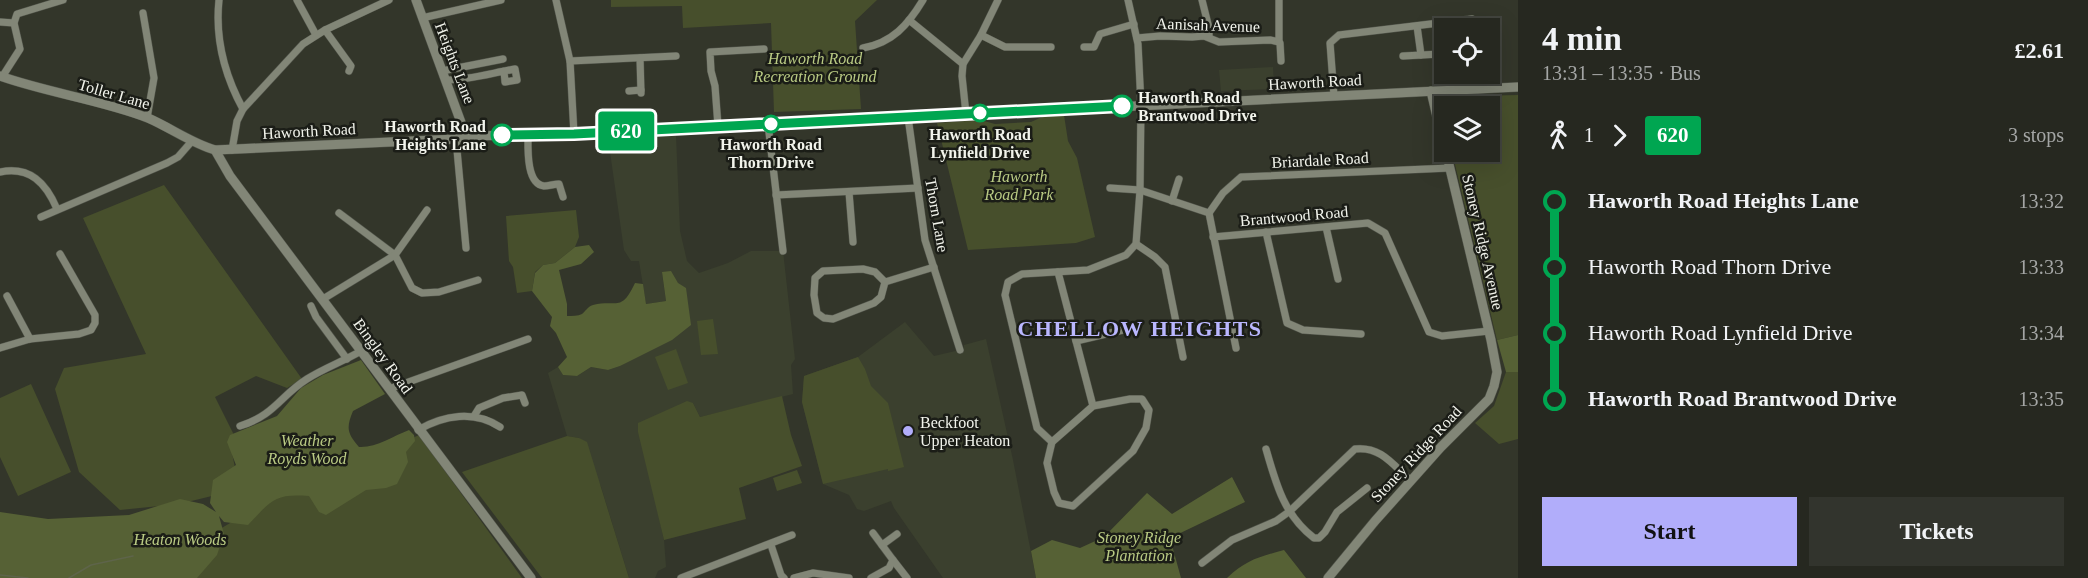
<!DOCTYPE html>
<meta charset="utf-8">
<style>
body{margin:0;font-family:"Times New Roman",serif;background:#32342d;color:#f1f3f6;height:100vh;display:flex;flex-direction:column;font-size:22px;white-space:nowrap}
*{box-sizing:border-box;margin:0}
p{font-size:20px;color:#a4a6a5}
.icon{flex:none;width:33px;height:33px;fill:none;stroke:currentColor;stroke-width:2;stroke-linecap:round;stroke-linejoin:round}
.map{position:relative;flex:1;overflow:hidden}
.drawer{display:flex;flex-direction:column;background:#262820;width:570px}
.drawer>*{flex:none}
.badge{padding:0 12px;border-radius:4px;font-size:21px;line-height:39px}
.fabs{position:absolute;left:1434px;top:18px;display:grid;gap:12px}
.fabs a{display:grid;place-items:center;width:66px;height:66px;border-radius:0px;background:#262820;box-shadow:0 6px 24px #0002,0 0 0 2px #42443e;font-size:30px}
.map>.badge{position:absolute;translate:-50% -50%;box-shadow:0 0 0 3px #fff}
.legs{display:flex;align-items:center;gap:9px;height:66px;padding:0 24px;font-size:20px}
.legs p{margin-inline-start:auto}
.head{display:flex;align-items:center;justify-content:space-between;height:102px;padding:0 24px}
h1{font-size:33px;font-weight:700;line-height:45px}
.action{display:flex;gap:12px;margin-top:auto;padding:12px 24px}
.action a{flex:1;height:69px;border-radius:0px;background:#b1adfa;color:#111;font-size:24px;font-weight:700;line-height:69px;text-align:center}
.action a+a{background:#32342d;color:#f1f3f6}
ul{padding:0 24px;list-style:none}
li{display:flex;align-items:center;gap:21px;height:66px;font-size:22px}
li i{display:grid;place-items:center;width:9px;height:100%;margin:0 8px;background:currentColor}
li i::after{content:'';width:15px;height:15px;margin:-8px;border:4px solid;border-radius:50%;background:#262820}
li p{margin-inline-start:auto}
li:first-child i{background:linear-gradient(#0000 50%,currentColor 0)}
li:last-child i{background:linear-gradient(currentColor 50%,#0000 0)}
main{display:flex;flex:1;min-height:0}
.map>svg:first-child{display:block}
.built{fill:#3b402e}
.green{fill:#474f2c}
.forest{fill:#566135}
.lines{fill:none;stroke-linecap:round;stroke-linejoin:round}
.stream{stroke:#5e644a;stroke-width:1.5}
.street-casing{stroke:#52554b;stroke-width:8}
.secondary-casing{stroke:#52554b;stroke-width:10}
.street{stroke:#828677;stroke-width:7}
.secondary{stroke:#828677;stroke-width:9}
.line-1-casing{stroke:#fff;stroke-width:14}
.line-1{stroke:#00a651;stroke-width:9}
.stop-1-dot{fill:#fff;stroke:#00a651;stroke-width:3}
.poi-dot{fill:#b1adfa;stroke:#1b1d17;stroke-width:2}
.labels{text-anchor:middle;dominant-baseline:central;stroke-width:5;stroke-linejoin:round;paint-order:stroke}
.street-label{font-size:16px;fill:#f2f4ec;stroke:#1b1d17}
.park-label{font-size:16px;font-style:italic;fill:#bacb84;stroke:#1b1d17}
.stop-label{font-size:16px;font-weight:bold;fill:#f2f4ec;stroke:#1b1d17}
.poi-label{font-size:16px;fill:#f2f4ec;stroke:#1b1d17;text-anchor:start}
.district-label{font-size:22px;font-weight:bold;letter-spacing:1.5px;fill:#bab7ff;stroke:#1b1d17}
</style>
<main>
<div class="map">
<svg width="1518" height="578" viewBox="0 0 1518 578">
<rect width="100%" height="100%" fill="#33362a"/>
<g class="built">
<polygon points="1273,67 1274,89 1221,91 1219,70"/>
<polygon points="676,136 680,231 687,261 699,273 728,263 751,251 783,251 795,359 791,365 793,394 700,417 693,403 654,494 664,540 666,567 658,571 655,578 629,578 601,487 579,438 567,436 548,373 558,367 563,375 577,376 591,367 608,370 620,366 638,355 678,283 662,273 666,301 646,304 639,261 631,261 624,250 608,138"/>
<polygon points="905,322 934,356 964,349 964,345 986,339 1013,460 1036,578 943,578 894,508 891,501 864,511 857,509 849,495 823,484 802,402 804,376 858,357"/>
</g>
<g class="green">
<polygon points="611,0 877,0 855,21 861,109 774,112 771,23 683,28 682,6 611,7"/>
<polygon points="1518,95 1518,335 1497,340 1452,152 1490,152 1490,106 1444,106 1444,121 1441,106 1443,101 1475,96"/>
<polygon points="1064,115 1068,141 1077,158 1095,237 1076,243 968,250 937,123 980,120 995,124 1031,122 1042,117"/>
<polygon points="164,185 302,379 287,388 256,376 215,397 234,435 229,438 235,468 216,495 179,504 120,510 79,472 55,389 64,368 146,354 83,218"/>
<polygon points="576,210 579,237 575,247 555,263 543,265 535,272 532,291 517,293 513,267 509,261 506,216"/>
<polygon points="713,319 718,354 701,355 697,321"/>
<polygon points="676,349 688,383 668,390 655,357"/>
<polygon points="858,357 865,369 871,386 888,403 904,467 888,471 888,469 823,484 802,402 804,376"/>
<polygon points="1506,372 1518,372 1518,439 1499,444 1475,423 1494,406"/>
<polygon points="31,384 71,472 18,496 0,457 0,398"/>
<polygon points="782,396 791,435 802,466 739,488 746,519 664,540 638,432 638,423 687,401 693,403 700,417"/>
<polygon points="419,435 522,578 160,578 181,552 286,490 298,491"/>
<polygon points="567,436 579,438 587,442 629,578 542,578 462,472"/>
<polygon points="797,470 802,483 777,491 773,478"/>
</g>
<g class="forest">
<path d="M589 245 594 252 581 264 559 270 567 304V316C572 316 578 316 582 314 586 311 587 307 593 305 617 299 621 313 635 283L643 284 646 304 666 301 662 272 671 271 678 283 686 288 691 325 672 340 620 366 608 370 591 367 577 376 563 375 558 367 567 357 556 333 550 326 552 317 532 291 535 273 543 265 555 263 575 247Z"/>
<polygon points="1518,335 1518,372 1506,372 1497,340"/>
<path d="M361 360 385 394 353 411C346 428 347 433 359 447 376 448 393 436 409 430L414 435 415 441 406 452 408 462 397 484 386 488 366 490 326 515 319 512 309 496C274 493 271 501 248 525L224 522 219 516 224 534 217 555 197 578H0V512L48 519 129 515 180 499 203 504 216 512 210 503 213 480 236 465 227 442 230 435 277 416 301 388 323 375Z"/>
<polygon points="1232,477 1245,502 1170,538 1181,578 1036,578 1031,551 1052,540 1080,548 1104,537 1147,493 1172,514"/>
<path d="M1284 550 1306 578H1227C1246 560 1259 557 1284 550Z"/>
</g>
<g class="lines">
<g class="stream">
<polyline points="0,575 28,578"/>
<polyline points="69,578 91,565 133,556"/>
</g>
<g class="street-casing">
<g id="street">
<path d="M219 0C215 38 225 76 243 109"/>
<polyline points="297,0 316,35"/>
<polyline points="556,0 570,61 574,134"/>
<polyline points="1202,0 1209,28 1209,37"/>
<polyline points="143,13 154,78 147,118"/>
<polyline points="422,18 501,0"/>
<polyline points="909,20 963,64"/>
<polyline points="0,22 14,23"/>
<polyline points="1417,26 1421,55"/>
<polyline points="325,30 351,66 349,71"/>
<polyline points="981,35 1005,47 1051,47"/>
<polyline points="1137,38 1160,36 1192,37 1204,36 1219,42 1270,40 1279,42 1279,0"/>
<polyline points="1279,42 1280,43 1281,61"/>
<polyline points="1084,47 1094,47 1100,34 1134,24"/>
<path d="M863 48C892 43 908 25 923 0"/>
<polyline points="1403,56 1440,54"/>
<polyline points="640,58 641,93"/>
<polyline points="570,61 676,56"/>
<polyline points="442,71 503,59"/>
<polyline points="2,77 20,49 14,23 17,14 63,0"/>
<path d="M446 80C469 80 492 73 515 69L517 80 505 82 504 71"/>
<polyline points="629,91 641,90"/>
<polyline points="1334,96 1330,43 1339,35 1472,19"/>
<polyline points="966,114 962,76 963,64 981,35 998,0"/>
<polyline points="908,117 925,240 960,350"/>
<polyline points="768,124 783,251"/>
<polyline points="718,126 715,86 711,71 710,52 764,49"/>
<path d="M528 135C528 148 526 184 544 186 549 186 554 184 559 184L563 197"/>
<polyline points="456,139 466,248"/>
<polyline points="232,150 237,121 243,109 303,44 325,30 389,0"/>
<path d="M0 172C30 166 46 183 57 209"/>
<polyline points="1110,188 1140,190 1209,213 1236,348"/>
<polyline points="849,192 853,242"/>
<polyline points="776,195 918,188"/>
<polyline points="1172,201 1179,179"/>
<polyline points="339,213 395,255 412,288 422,293 439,292 478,280"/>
<polyline points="1209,213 1223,193 1241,177 1450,168"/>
<polyline points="41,217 167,163 178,157 192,141"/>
<polyline points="1326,227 1338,279"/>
<polyline points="1266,232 1287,323 1303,330 1361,334"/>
<polyline points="1213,237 1368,223 1385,233 1429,332 1442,336 1489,331"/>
<polyline points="1136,244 1155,257 1165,267 1183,357"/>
<polyline points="1058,272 1093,406"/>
<polyline points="885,282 875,272 863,269 823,271 815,278 814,295 817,313 824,318 833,319 874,303 881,297 885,282 934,267"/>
<polyline points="7,296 30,339"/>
<polyline points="323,299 395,255 427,210"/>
<polyline points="311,306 316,317 347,359"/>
<polyline points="1076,341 1123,330"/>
<polyline points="0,348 30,339 79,334 91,330 95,323 95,315 60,254"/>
<polyline points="389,389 528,339"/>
<polygon points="1130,399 1142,399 1149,410 1146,428 1133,451 1073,506 1059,503 1054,492 1047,463 1052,442 1093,406"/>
<polyline points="474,416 479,408 503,398 522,395 525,403"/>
<path d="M240 426C275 415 280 396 307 379 324 368 344 361 361 351"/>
<path d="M418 430C444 415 474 410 500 427"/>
<polyline points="1052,442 1037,428 1005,295 1008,282 1022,274 1088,270 1126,255 1136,244 1140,190 1141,105 1138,44 1128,0"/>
<path d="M1266 449C1276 484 1284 515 1314 538H1319L1325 532 1337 512 1367 488"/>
<polyline points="771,545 781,575 784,578"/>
<polyline points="882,545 897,534"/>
<polyline points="893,560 907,578"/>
<path d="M1202 563 1232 540 1276 521 1290 511 1355 449C1381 446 1393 465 1411 481"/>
<polyline points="681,578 792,535"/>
<polyline points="794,578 813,573 849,578"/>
<polyline points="871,578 889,568 893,560 873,533"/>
</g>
</g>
<g class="secondary-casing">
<g id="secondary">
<polyline points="416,0 466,136"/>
<path d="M0 76C48 93 102 100 148 118 171 128 191 143 215 150L456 139 466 136 574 134 1518 87"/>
<polyline points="1431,91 1444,147"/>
<polyline points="215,150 230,176 531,578"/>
<polyline points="1328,578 1375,521 1441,447 1489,399 1494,386 1497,372 1491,340 1446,152"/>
</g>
</g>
<use href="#street" class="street"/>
<use href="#secondary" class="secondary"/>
</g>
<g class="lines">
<g class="line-1-casing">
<polyline id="line-1" points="502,135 574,134 1122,106"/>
</g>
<use href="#line-1" class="line-1"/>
</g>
<g class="stop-1-dot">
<circle cx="1122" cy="106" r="10"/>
<circle cx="980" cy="113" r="8"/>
<circle cx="771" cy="124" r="8"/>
<circle cx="502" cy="135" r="10"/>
</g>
<circle class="poi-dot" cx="908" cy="431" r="6"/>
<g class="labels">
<g class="street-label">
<text transform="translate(1208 25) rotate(2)">Aanisah Avenue</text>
<text transform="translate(455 63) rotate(69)">Heights Lane</text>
<text transform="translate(1315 82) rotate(-3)">Haworth Road</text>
<text transform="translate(114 94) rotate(16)">Toller Lane</text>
<text transform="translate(309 131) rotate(-3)">Haworth Road</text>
<text transform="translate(1320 160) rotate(-3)">Briardale Road</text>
<text transform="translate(937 215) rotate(80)">Thorn Lane</text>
<text transform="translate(1294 216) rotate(-5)">Brantwood Road</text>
<text transform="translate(1483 242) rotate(77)">Stoney Ridge Avenue</text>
<text transform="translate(383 356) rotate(54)">Bingley Road</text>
<text transform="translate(1416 454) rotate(-47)">Stoney Ridge Road</text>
</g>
<g class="park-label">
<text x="815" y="58">Haworth Road<tspan x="815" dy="18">Recreation Ground</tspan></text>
<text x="1019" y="176">Haworth<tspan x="1019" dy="18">Road Park</tspan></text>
<text x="307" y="440">Weather<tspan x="307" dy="18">Royds Wood</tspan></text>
<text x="1139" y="537">Stoney Ridge<tspan x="1139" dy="18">Plantation</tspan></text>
<text x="180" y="539">Heaton Woods</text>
</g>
<g class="stop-label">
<text x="1138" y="97" text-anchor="start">Haworth Road<tspan x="1138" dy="18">Brantwood Drive</tspan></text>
<text x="486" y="126" text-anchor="end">Haworth Road<tspan x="486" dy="18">Heights Lane</tspan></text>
<text x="980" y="134">Haworth Road<tspan x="980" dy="18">Lynfield Drive</tspan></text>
<text x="771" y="144">Haworth Road<tspan x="771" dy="18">Thorn Drive</tspan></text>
</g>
<g class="poi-label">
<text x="920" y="422">Beckfoot<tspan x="920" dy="18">Upper Heaton</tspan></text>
</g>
<g class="district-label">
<text x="1140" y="328">CHELLOW HEIGHTS</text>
</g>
</g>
</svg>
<div class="fabs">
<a><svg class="icon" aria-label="locate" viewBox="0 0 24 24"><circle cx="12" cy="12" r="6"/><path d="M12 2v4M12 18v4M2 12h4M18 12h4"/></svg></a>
<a><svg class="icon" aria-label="layers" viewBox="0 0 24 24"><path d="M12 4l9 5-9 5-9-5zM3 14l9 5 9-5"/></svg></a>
</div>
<b class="badge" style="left:626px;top:131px;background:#00a651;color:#fff">620</b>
</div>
<section class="drawer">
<div class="head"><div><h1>4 min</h1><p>13:31 – 13:35 · Bus</p></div><b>£2.61</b></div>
<div class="legs"><svg class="icon" aria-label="walk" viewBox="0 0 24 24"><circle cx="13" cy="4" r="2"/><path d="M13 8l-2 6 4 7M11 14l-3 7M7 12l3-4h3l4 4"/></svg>1<svg class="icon" aria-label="forward" viewBox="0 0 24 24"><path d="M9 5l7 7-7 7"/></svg><b class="badge" style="background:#00a651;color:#fff">620</b><p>3 stops</p></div>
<ul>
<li><i style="color:#00a651"></i><b>Haworth Road Heights Lane</b><p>13:32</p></li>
<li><i style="color:#00a651"></i><span>Haworth Road Thorn Drive</span><p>13:33</p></li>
<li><i style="color:#00a651"></i><span>Haworth Road Lynfield Drive</span><p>13:34</p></li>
<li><i style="color:#00a651"></i><b>Haworth Road Brantwood Drive</b><p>13:35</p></li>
</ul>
<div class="action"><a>Start</a><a>Tickets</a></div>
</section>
</main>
